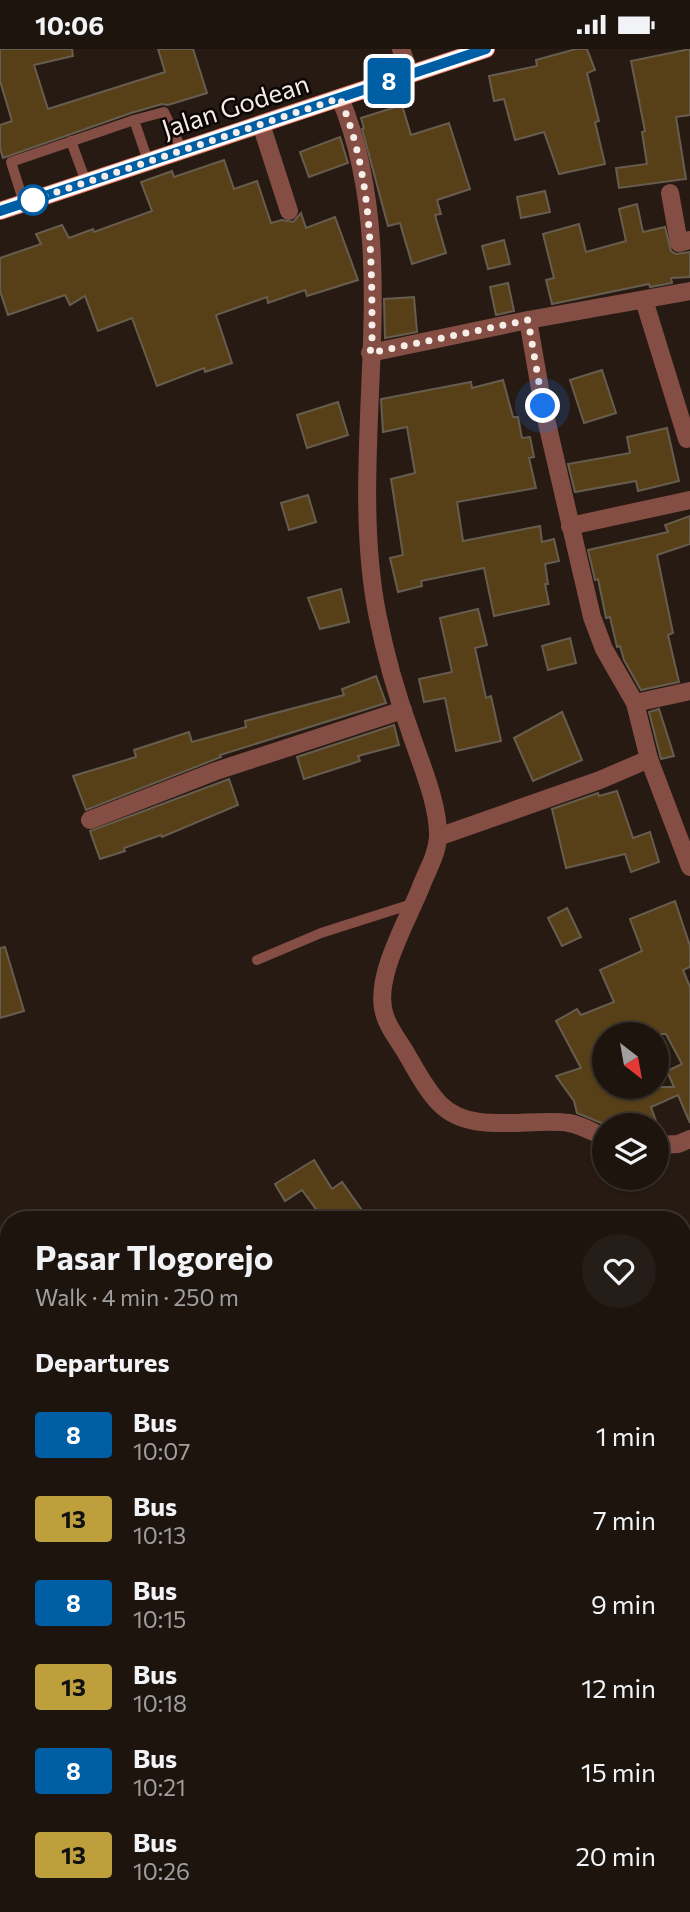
<!DOCTYPE html>
<meta charset="utf-8">
<style>
body{margin:0;font-family:Commissioner,sans-serif;background:#251d17;color:#f1f3f6;height:100vh;display:flex;flex-direction:column;font-size:26px;white-space:nowrap}
*{box-sizing:border-box;margin:0}
p{font-size:23px;color:#a09e9e}
.icon{flex:none;width:38px;height:38px;fill:none;stroke:currentColor;stroke-width:2;stroke-linecap:round;stroke-linejoin:round}
.map{position:relative;flex:1;overflow:hidden}
.details{position:absolute;left:0px;top:1162px;width:691px;height:702px;display:flex;flex-direction:column;background:#1d140e;border-radius:28px 28px 0 0;box-shadow:0 2px 5px #0004,0 0 0 2px #3b332e}
.details>*{flex:none}
.badge{padding:0 14px;border-radius:5px;font-size:24px;line-height:46px}
.needle{width:46px;rotate:149deg}
.controls{position:absolute;left:592px;top:973px;display:grid;gap:14px}
.controls a{display:grid;place-items:center;width:77px;height:77px;border-radius:50%;background:#1d140e;box-shadow:0 2px 5px #0004,0 0 0 2px #3b332e;font-size:35px}
.you{position:absolute;width:35px;height:35px;margin:-18px;border:5px solid #fff;border-radius:50%;background:#1a73e8;box-shadow:0 0 0 10px #1a73e833}
.map>.badge{position:absolute;translate:-50% -50%;box-shadow:0 0 0 4px #fff}
h2{padding:0 35px;font-size:26px;line-height:63px}
.round{display:grid;place-items:center;flex:none;width:74px;height:74px;border-radius:37px;background:#251d17}
.summary{display:flex;align-items:center;justify-content:space-between;height:119px;padding:0 35px}
h1{font-size:33px;font-weight:700;line-height:52px}
ul{padding:0;list-style:none}
li{display:flex;align-items:center;gap:21px;height:84px;padding:0 35px}
li div{flex:1}
li b{display:block;font-size:26px}
li em{font-style:normal}
li .badge{min-width:77px;font-weight:700;text-align:center}
.status{display:flex;justify-content:space-between;align-items:center;height:49px;padding:0 35px;background:#1d140e;direction:ltr}
.status svg{height:19px;fill:currentColor}
.map>svg:first-child{display:block}
.building{fill:#574018;stroke:#675d4f;stroke-width:2;fill-rule:evenodd}
.lines{fill:none;stroke-linecap:round;stroke-linejoin:round}
.service{stroke:#844e44;stroke-width:10}
.minor{stroke:#844e44;stroke-width:18}
.primary{stroke:#ec7d69;stroke-width:18}
.line-casing{stroke:#fff;stroke-width:16}
.line{stroke:#005ea5;stroke-width:10}
.walk{stroke:#f6ece8;stroke-width:7;stroke-dasharray:0 12.6}
.stop-dot{fill:#fff;stroke:#005ea5;stroke-width:3.5}
.labels{text-anchor:middle;dominant-baseline:central;stroke-width:5;stroke-linejoin:round;paint-order:stroke}
.street-label{font-size:26px;fill:#f6ece8;stroke:#0b0604}
</style>
<div class="status"><b>10:06</b><svg viewBox="0 0 49 12"><path d="M0 12V9h3v3zM5 12V6h3v6zM10 12V3h3v9zM15 12V0h3v12zM26 1h20v11H26zM47 4h2v5h-2z"/></svg></div>
<div class="map">
<svg width="690" height="1863" viewBox="0 0 690 1863">
<rect width="100%" height="100%" fill="#271a13"/>
<g class="building">
<polygon points="0,0 72,0 73,7 34,16 48,60 165,23 158,0 193,0 207,44 168,56 162,55 131,64 3,109 0,99 0,76 12,72 0,32"/>
<polygon points="576,0 587,0 595,21 587,24 599,72 595,73 605,115 559,125 544,83 515,91 504,50 494,52 489,27 537,17 536,11"/>
<polygon points="690,0 690,66 676,68 686,130 619,139 616,119 647,115 642,83 645,82 631,12"/>
<polygon points="402,56 411,86 449,74 470,140 437,151 441,165 435,166 446,204 412,215 400,174 388,177 362,80 364,79 361,69"/>
<polygon points="340,88 348,114 309,128 300,103"/>
<polygon points="224,111 234,140 257,132 271,174 282,171 293,173 301,164 306,179 335,168 358,231 307,247 305,241 268,254 267,248 216,266 232,314 205,323 204,319 157,337 132,269 98,282 85,247 70,256 65,246 8,266 0,242 0,209 41,195 36,185 62,176 69,189 93,180 94,183 152,162 141,133 172,122 174,128"/>
<polygon points="545,142 550,163 521,169 517,148"/>
<polygon points="637,155 643,183 665,178 671,202 676,205 690,203 690,228 671,229 672,234 650,238 649,235 552,255 546,231 554,229 543,185 579,175 586,203 626,192 619,160"/>
<polygon points="504,191 510,215 488,220 482,197"/>
<polygon points="508,234 514,262 496,266 490,238"/>
<polygon points="414,248 417,283 385,289 384,250"/>
<polygon points="602,321 616,364 584,374 570,331"/>
<polygon points="503,331 513,368 518,368 522,389 530,388 534,408 529,409 536,439 457,453 463,492 540,477 542,493 554,490 559,512 545,515 548,535 545,535 549,555 494,567 484,519 421,532 422,537 398,543 390,509 403,506 391,430 415,424 407,378 383,383 381,350 471,333 472,339"/>
<polygon points="338,353 348,386 307,399 297,366"/>
<polygon points="667,379 679,432 638,442 636,432 575,443 568,415 630,404 627,388"/>
<polygon points="308,446 316,473 289,481 281,454"/>
<polygon points="690,467 690,495 657,506 673,584 668,586 679,633 641,641 624,611 620,597 617,598 610,568 606,569 598,530 595,531 588,501 668,483 665,476"/>
<polygon points="341,540 349,573 320,580 308,549"/>
<polygon points="478,560 487,596 475,599 486,649 491,647 501,692 456,702 445,649 424,653 419,630 452,623 440,569"/>
<polygon points="570,589 576,614 548,621 542,597"/>
<polygon points="376,627 386,654 220,706 221,708 86,761 73,727 136,708 134,701 189,683 192,693 246,678 245,672 344,646 342,640"/>
<polygon points="659,660 674,707 661,710 649,663"/>
<polygon points="562,663 582,711 533,732 514,689"/>
<polygon points="394,676 399,696 358,707 360,712 304,730 297,708"/>
<polygon points="229,730 238,756 162,788 161,786 124,799 125,802 100,810 90,782"/>
<polygon points="617,742 633,789 650,783 659,813 631,823 625,805 566,819 552,760 598,744 599,747"/>
<path d="M675 852 690 897V918L683 921 690 938V1074L678 1046 651 1058 656 1072 642 1076H606L577 1064 574 1052 556 1027 581 1019 556 972 577 960 581 966 614 953 600 921 642 902 630 870ZM604 985H666L682 1015 667 1022 674 1038H604Z"/>
<polygon points="567,859 581,888 562,897 548,869"/>
<polygon points="5,898 24,962 0,969 0,899"/>
<polygon points="314,1111 332,1140 342,1133 369,1171 324,1171 302,1141 285,1152 275,1135"/>
</g>
<g class="lines">
<g class="service">
<polyline points="134,71 148,112"/>
<polyline points="71,92 86,133"/>
<polyline points="24,154 11,113 134,71 164,63 182,101"/>
<polyline points="257,911 321,884 415,854"/>
<polyline points="0,1625 9,1622"/>
</g>
<g class="minor">
<polyline points="401,0 410,25"/>
<path d="M340 49C407 210 345 396 377 564 385 604 396 644 410 682 420 713 439 755 438 788 437 807 426 823 420 840 407 873 372 931 385 967 389 980 399 992 406 1004 416 1021 426 1041 440 1055 471 1087 531 1068 569 1074 581 1076 593 1083 604 1088"/>
<polyline points="261,75 289,162"/>
<polyline points="670,144 679,194 690,191"/>
<polyline points="644,251 687,390"/>
<polyline points="528,271 543,357 592,568 604,600 635,654 649,710 690,818"/>
<polyline points="370,304 528,271 690,242"/>
<polyline points="570,477 690,451"/>
<polyline points="635,654 690,642"/>
<polyline points="90,771 216,722 403,661"/>
<polyline points="438,788 600,731 649,710"/>
<polyline points="656,1096 678,1095 690,1090"/>
<polyline points="0,1336 9,1333"/>
</g>
<polyline class="primary" points="0,162 486,0"/>
</g>
<g class="lines">
<g class="line-casing">
<polyline id="line" points="0,162 486,0"/>
</g>
<use href="#line" class="line"/>
<path class="walk" d="M33 151 340 49C372 126 372 209 372 292L370 304 528 271 543 357"/>
</g>
<circle class="stop-dot" cx="33" cy="151" r="14"/>
<g class="labels">
<g class="street-label">
<text transform="translate(235 56) rotate(-18)">Jalan Godean</text>
</g>
</g>
</svg>
<div class="controls">
<a><svg class="needle" viewBox="-14 -14 28 28"><path d="M0-13l5 13h-10z" fill="#e53935"/><path d="M0 13l5-13h-10z" fill="#a09e9e"/></svg></a>
<a><svg class="icon" aria-label="layers" viewBox="0 0 24 24"><path d="M12 4l9 5-9 5-9-5zM3 14l9 5 9-5"/></svg></a>
</div>
<div class="you" style="left:543px;top:357px"></div>
<b class="badge" style="left:389px;top:32px;background:#005ea5;color:#fff">8</b>
<section class="details">
<div class="summary"><div><h1>Pasar Tlogorejo</h1><p>Walk · 4 min · 250 m</p></div><a class="round"><svg class="icon" aria-label="heart" viewBox="0 0 24 24"><path d="M12 20l-8-8c-3-5 5-10 8-4 3-6 11-1 8 4z"/></svg></a></div>
<h2>Departures</h2>
<ul>
<li><span class="badge" style="background:#005ea5;color:#fff">8</span><div><b>Bus</b><p>10:07</p></div><em>1 min</em></li>
<li><span class="badge" style="background:#bd9f3c;color:#111">13</span><div><b>Bus</b><p>10:13</p></div><em>7 min</em></li>
<li><span class="badge" style="background:#005ea5;color:#fff">8</span><div><b>Bus</b><p>10:15</p></div><em>9 min</em></li>
<li><span class="badge" style="background:#bd9f3c;color:#111">13</span><div><b>Bus</b><p>10:18</p></div><em>12 min</em></li>
<li><span class="badge" style="background:#005ea5;color:#fff">8</span><div><b>Bus</b><p>10:21</p></div><em>15 min</em></li>
<li><span class="badge" style="background:#bd9f3c;color:#111">13</span><div><b>Bus</b><p>10:26</p></div><em>20 min</em></li>
</ul>
</section>
</div>
